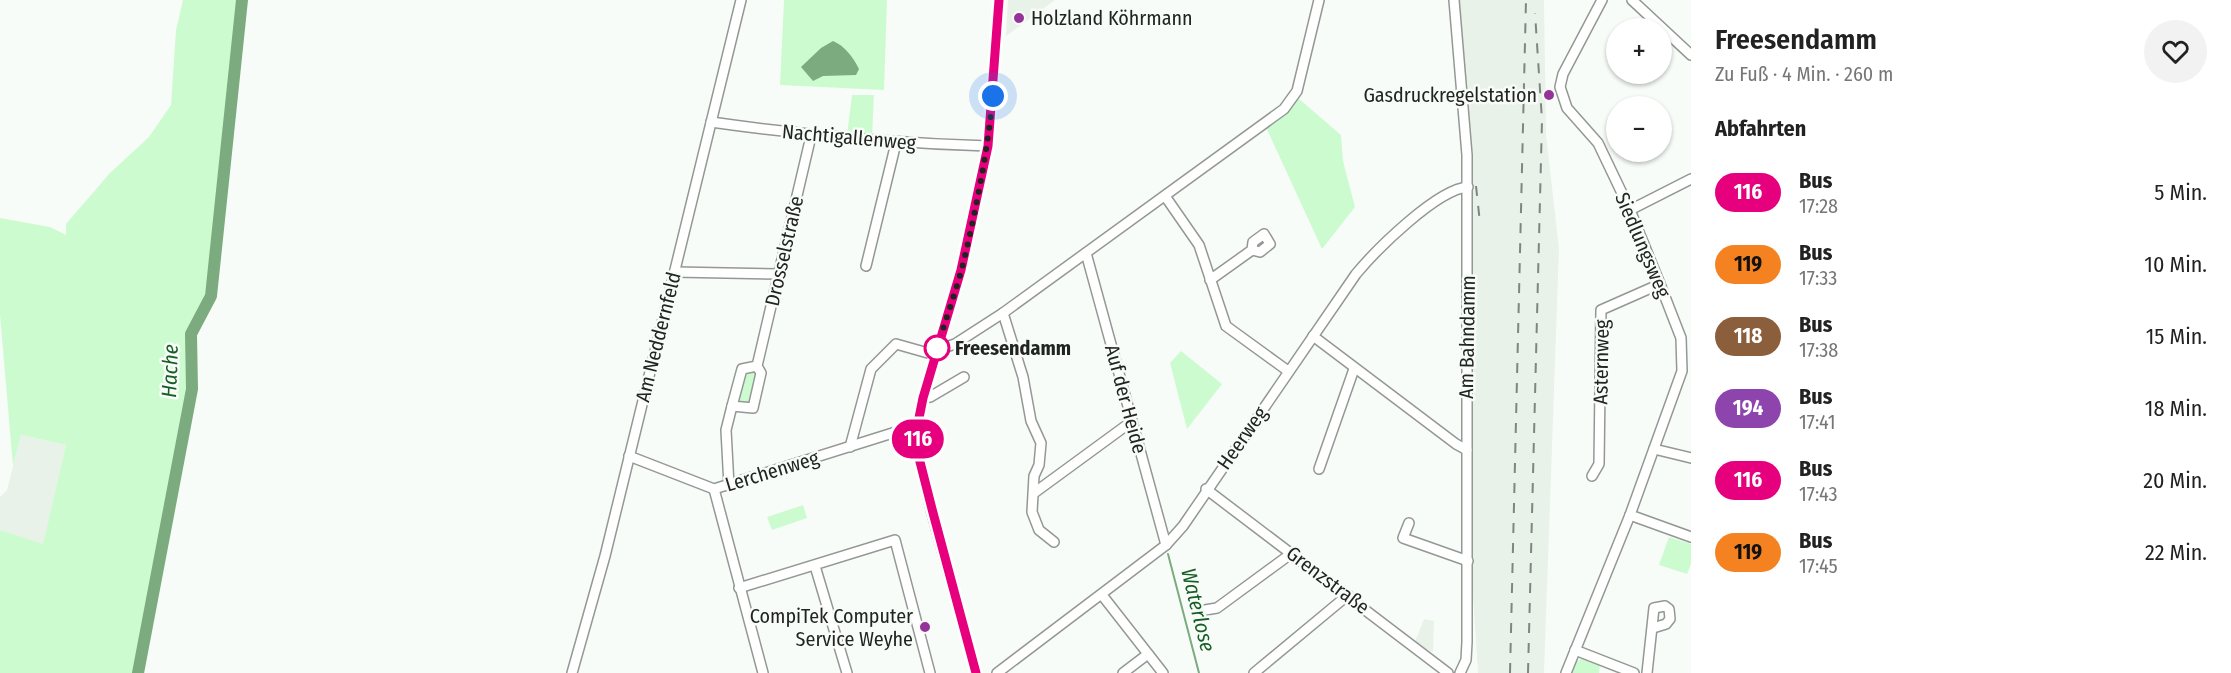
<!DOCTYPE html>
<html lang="de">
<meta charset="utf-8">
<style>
body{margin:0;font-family:"Fira Sans Condensed",sans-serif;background:#f2f2f2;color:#222;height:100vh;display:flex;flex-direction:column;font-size:22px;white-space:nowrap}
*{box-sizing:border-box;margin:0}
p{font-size:20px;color:#767676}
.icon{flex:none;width:33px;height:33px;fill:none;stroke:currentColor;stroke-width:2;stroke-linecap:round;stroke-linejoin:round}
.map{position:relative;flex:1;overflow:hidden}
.drawer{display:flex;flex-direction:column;background:#fff;width:540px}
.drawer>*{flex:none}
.badge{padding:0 12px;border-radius:20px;font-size:21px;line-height:39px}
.fabs{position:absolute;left:1606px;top:18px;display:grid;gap:12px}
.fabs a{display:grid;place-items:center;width:66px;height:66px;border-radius:50%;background:#fff;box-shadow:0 2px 4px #0004;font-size:30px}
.you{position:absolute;width:30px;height:30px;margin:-15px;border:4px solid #fff;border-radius:50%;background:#1a73e8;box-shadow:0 0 0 9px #1a73e833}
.map>.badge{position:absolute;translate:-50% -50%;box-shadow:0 0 0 3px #fff}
h2{padding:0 24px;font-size:22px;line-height:54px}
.round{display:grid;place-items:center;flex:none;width:63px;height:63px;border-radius:32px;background:#f2f2f2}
.headline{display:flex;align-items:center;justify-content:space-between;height:102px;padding:0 24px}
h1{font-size:28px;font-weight:600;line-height:45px}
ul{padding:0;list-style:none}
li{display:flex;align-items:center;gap:18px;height:72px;padding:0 24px}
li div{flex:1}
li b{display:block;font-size:22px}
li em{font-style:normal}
li .badge{min-width:66px;font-weight:700;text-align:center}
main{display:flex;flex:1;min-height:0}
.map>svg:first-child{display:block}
.built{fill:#e8f2e8}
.green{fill:#cdfbd0}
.water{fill:#7bab7f}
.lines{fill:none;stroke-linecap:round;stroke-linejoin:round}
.stream{stroke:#7bab7f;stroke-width:2}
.river{stroke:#7bab7f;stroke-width:12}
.minor-casing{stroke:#949894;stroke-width:12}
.minor{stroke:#fff;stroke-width:9}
.rail{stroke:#828482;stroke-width:2;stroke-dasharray:10 10;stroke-linecap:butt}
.line-casing{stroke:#fff;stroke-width:14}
.line{stroke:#e6007e;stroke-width:9}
.walk{stroke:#222422;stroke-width:6;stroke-dasharray:0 10.8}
.poi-dot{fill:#963399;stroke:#f8fcf8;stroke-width:2}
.stop-dot{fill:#fff;stroke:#e6007e;stroke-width:3}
.labels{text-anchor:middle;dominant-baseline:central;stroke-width:5;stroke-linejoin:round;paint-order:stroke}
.poi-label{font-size:20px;fill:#222422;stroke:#f8fcf8;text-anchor:end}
.street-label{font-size:20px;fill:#222422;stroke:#f8fcf8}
.stop-label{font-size:20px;font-weight:bold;fill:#222422;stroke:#f8fcf8;text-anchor:start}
.water-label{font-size:21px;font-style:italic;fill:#175e25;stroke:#f8fcf8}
</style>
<main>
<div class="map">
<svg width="1691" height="673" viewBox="0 0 1691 673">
<rect width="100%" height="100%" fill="#f8fcf8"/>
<g class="built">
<polygon points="1008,0 1055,0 1006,36"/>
<polygon points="1458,0 1544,0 1546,134 1559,249 1544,673 1478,673 1473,596 1472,475 1469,440 1471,225"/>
<polygon points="21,435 66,445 43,545 0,530 0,497 7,490"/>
<polygon points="1424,619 1434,621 1433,652 1426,649 1426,653 1414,644"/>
</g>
<g class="green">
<polygon points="183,0 237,0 206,295 187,331 188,388 134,673 0,673 0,530 43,544 66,445 21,435 13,466 0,315 0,218 50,227 66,235 66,224 110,173 149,137 171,105 176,30"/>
<polygon points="784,0 887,0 884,90 780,85"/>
<polygon points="852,95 874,95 872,137 847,135"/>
<polygon points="1298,98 1341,135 1343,161 1355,207 1322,249 1265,125"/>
<polygon points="1181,351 1222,384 1187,429 1170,363"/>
<polygon points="756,367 760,373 753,406 734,404 743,370"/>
<polygon points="803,505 807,518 772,530 767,517"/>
<polygon points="1669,537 1691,544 1691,564 1687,574 1659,565"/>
<polygon points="1584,657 1600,664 1599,673 1571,673 1576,662"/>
</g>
<path class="water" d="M833 41C845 46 853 57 859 69L856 75 823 76 813 81 801 67 821 48Z"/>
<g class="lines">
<polyline class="stream" points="1168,554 1199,673"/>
<polyline class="river" points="138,673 192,389 191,334 211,296 242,0"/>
<g class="minor-casing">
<g id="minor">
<polyline points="1454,0 1467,155 1467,642 1466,660 1460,673"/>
<polyline points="1632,0 1691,55"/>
<path d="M711 122C803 135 894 143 988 146"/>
<polyline points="1165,196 1199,245 1226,326 1288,371"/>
<polyline points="1630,210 1691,179"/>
<polyline points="1086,253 1166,545"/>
<polyline points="866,266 896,143"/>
<polyline points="675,272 778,274"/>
<polyline points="1210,280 1252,250 1253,242 1264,234 1270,244 1260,252 1252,250"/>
<polyline points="1003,313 1023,377 1031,421 1041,443 1039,465 1034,476 1032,512 1039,530 1054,542"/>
<polyline points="1313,336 1456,444 1467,450"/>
<polyline points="937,350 955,344 1003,313 1284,109 1297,91 1319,0"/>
<polyline points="757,366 742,369 732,406 753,408 761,373 757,366 811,136"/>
<polyline points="923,398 930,397 964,377"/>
<polyline points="850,447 871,369 896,344 935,355"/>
<polyline points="1654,449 1691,458"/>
<polyline points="629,456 714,489 899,431 917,428"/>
<polyline points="1319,469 1354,369"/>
<polyline points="1592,476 1599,464 1601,310 1660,284"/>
<polyline points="729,486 726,430 732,406"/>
<polyline points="714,489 763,673"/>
<polyline points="1206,489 1448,673"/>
<polyline points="1034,493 1131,422"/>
<polyline points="1630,515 1691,537"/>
<polyline points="1409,523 1403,538 1468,561"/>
<polyline points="815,566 847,673"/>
<polyline points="739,588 895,540 930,673"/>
<polyline points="1102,595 1163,673"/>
<polyline points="1205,610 1217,608 1292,553"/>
<polyline points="1575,650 1634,673"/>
<polyline points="572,673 605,556 741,0"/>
<polyline points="976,673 932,513 918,454 917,428 923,398 961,269 988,146 999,0"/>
<path d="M997 673 1166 545 1183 526 1356 274C1376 250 1437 189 1468 187"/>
<polyline points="1123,673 1148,654"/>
<polyline points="1254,673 1348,595"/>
<polyline points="1566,673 1630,515 1682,371 1681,338 1660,284 1630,210 1598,143 1567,108 1560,87 1563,74 1602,0"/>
<polyline points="1647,673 1654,608 1665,606 1669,609 1670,619 1666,624 1653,628"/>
</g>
</g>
<use href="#minor" class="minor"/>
<g class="rail">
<polyline points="1476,186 1480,223"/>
<polyline points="1510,673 1526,0"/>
<polyline points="1528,673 1542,120 1535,13"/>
</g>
</g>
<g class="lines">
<g class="line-casing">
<polyline id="line" points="976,673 932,509 918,454 917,428 923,398 961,270 988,146 999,0"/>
</g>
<use href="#line" class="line"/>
<path class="walk" d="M937 348C943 328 955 294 962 268 976 211 987 154 993 96"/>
</g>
<g class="poi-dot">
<circle cx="1019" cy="18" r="6"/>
<circle cx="1549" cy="95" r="6"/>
<circle cx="925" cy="627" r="6"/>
</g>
<circle class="stop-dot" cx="937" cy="348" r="12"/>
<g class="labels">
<g class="poi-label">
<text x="1031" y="18" text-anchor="start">Holzland Köhrmann</text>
<text x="1537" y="95">Gasdruckregelstation</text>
<text x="913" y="616">CompiTek Computer<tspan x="913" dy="23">Service Weyhe</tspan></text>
</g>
<g class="street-label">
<text transform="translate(849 137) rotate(5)">Nachtigallenweg</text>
<text transform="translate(1643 245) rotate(67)">Siedlungsweg</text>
<text transform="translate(784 251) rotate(-77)">Drosselstraße</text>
<text transform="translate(658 337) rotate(-76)">Am Neddernfeld</text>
<text transform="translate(1467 337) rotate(-89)">Am Bahndamm</text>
<text transform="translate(1601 362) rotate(-89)">Asternweg</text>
<text transform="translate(1126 399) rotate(75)">Auf der Heide</text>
<text transform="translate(1242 438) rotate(-55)">Heerweg</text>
<text transform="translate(772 471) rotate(-17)">Lerchenweg</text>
<text transform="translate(1328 580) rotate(37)">Grenzstraße</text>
</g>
<g class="stop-label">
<text x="955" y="348">Freesendamm</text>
</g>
<g class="water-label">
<text transform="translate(170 371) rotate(-88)">Hache</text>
<text transform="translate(1198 610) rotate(76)">Waterlose</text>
</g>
</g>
</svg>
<div class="fabs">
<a>+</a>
<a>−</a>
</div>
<div class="you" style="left:993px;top:96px"></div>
<b class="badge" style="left:918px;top:439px;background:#e6007e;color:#fff">116</b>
</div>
<section class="drawer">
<div class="headline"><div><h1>Freesendamm</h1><p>Zu Fuß · 4 Min. · 260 m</p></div><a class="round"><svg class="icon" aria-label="heart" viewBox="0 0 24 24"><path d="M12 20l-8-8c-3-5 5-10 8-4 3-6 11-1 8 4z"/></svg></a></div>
<h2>Abfahrten</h2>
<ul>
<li><span class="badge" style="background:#e6007e;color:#fff">116</span><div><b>Bus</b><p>17:28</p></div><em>5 Min.</em></li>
<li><span class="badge" style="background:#f58220;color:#111">119</span><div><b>Bus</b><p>17:33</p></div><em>10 Min.</em></li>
<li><span class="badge" style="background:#8b5e3c;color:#fff">118</span><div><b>Bus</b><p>17:38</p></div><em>15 Min.</em></li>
<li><span class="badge" style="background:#8e44ad;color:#fff">194</span><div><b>Bus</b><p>17:41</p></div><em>18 Min.</em></li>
<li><span class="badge" style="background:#e6007e;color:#fff">116</span><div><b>Bus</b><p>17:43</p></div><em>20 Min.</em></li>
<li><span class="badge" style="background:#f58220;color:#111">119</span><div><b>Bus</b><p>17:45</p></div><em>22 Min.</em></li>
</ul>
</section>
</main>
